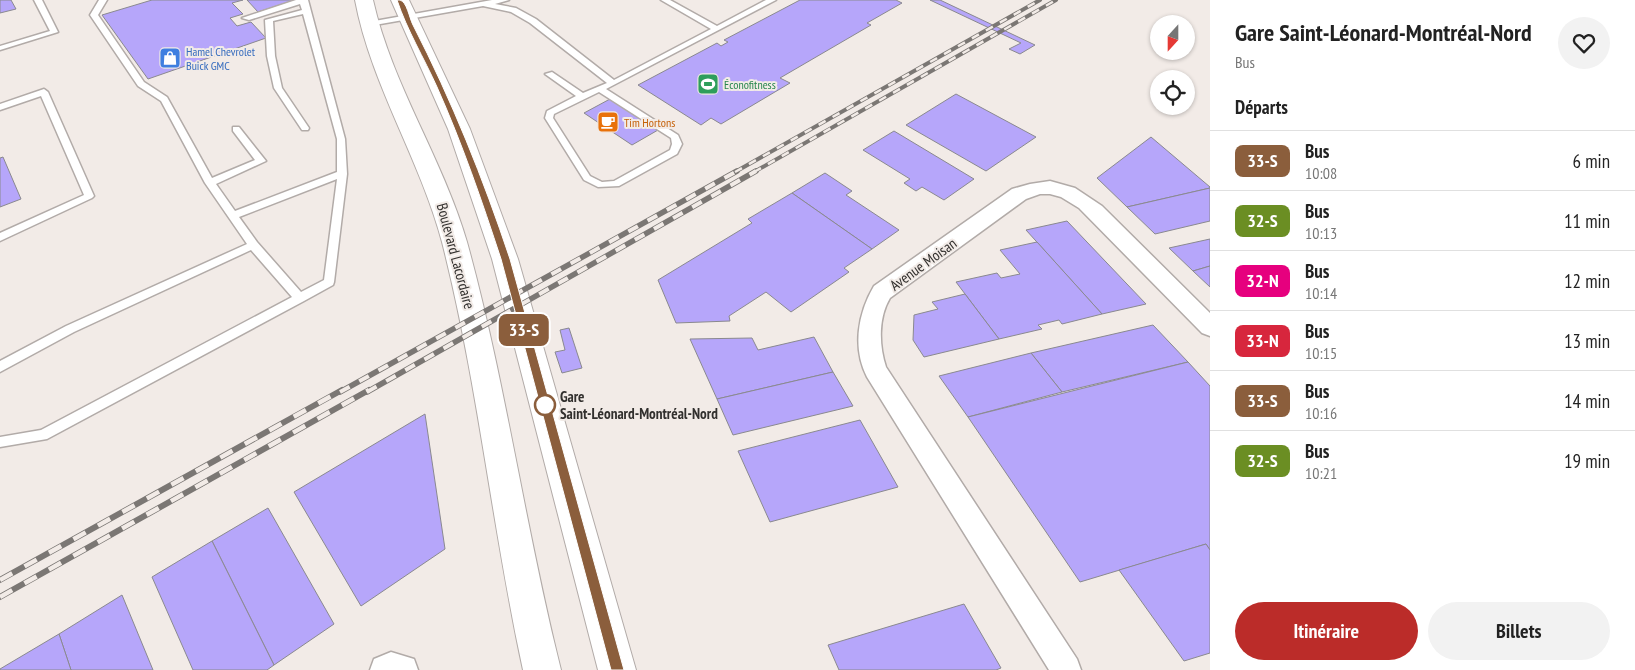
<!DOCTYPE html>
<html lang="fr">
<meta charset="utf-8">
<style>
body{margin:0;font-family:"PT Sans Narrow",sans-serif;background:#f2f2f2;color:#222;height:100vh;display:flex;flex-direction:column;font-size:19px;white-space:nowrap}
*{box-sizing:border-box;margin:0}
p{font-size:16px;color:#767676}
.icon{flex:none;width:28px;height:28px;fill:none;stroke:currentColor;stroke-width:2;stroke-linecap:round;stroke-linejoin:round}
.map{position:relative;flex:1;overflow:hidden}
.details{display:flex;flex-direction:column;background:#fff;width:425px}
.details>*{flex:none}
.badge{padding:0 10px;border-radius:8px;font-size:18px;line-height:32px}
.needle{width:32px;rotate:201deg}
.fabs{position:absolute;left:1150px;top:15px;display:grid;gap:10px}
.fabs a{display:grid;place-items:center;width:45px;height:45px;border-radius:50%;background:#fff;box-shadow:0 1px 4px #0004;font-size:25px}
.map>.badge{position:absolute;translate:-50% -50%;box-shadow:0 0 0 2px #fff}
h2{padding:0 25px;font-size:19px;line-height:45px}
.round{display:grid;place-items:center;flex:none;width:52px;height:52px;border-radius:26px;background:#f2f2f2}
.summary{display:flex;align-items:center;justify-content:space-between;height:85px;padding:0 25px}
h1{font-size:24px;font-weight:600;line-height:38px}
.button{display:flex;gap:10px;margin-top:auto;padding:10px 25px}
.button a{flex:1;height:58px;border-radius:30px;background:#bb2c29;color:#fff;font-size:20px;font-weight:600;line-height:58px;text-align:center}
.button a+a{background:#f2f2f2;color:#222}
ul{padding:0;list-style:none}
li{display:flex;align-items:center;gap:15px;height:60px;padding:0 25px;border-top:1px solid #e0e0e0}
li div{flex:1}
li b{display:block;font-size:19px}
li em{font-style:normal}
li .badge{min-width:55px;font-weight:700;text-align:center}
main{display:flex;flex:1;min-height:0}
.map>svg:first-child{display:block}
.building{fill:#b6a6fa;stroke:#8a898f}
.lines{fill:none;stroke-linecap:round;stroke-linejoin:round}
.service-casing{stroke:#b2aba8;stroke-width:3}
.minor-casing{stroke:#b2aba8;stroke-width:3}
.secondary-casing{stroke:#b2aba8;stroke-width:2}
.service{fill:#fff;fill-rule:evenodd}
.minor{fill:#fff;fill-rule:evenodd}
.secondary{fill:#fff;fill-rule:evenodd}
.rail-far2-casing{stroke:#7b7774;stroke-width:4}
.rail-far1-casing{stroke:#7b7774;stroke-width:5.5}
.rail-casing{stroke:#7b7774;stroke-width:6}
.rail-far2{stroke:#f2ebe7;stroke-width:2.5;stroke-dasharray:8;stroke-linecap:butt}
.rail-far1{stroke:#f2ebe7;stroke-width:4;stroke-dasharray:11;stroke-linecap:butt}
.rail{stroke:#f2ebe7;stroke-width:4.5;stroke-dasharray:14;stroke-linecap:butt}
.line{fill:#8b5e3c;stroke:#fff}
.stop-dot{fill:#fff;stroke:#8b5e3c;stroke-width:2.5}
.labels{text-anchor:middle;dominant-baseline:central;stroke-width:4;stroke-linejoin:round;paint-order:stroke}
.far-shop-label{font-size:12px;fill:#366cbe;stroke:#f2ebe7;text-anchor:start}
.far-leisure-label{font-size:12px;fill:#27864d;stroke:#f2ebe7;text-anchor:start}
.far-food-label{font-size:12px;fill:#c56008;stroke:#f2ebe7;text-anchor:start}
.street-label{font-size:15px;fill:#32302e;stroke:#f2ebe7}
.stop-label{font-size:15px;font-weight:bold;fill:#32302e;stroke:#f2ebe7;text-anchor:start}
</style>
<main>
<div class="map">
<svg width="1210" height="670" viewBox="0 0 1210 670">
<rect width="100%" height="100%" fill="#f2ebe7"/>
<g class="building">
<polygon points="0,0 11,0 16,9 0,13"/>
<polygon points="152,0 243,0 232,3 243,14 230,18 237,26 251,22 266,38 148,79 102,15"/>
<polygon points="247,0 291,0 292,1 258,12"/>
<polygon points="800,0 896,0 902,3 867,23 871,25 780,78 790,83 721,124 711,118 701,125 638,85 717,43 721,46 728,42 724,40"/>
<polygon points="930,0 940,0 1035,45 1020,54 1009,49 1021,43"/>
<polygon points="956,94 1036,137 986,171 906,125"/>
<polygon points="610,99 658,130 632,145 584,113"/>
<polygon points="894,131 974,179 944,200 922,187 916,191 904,183 910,179 863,150"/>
<polygon points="1151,137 1210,187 1210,188 1127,207 1097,178"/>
<polygon points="3,157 21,199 0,207 0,158"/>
<polygon points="825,173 852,191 846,195 899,230 872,249 792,193"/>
<polygon points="1210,188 1210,221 1155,234 1127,207"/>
<polygon points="792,193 872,249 844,268 849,272 791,312 766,292 729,316 730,321 676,323 658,280 752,223 748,219"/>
<polygon points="1067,221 1146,304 1102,314 1026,230"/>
<polygon points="1210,239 1210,266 1193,271 1169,248"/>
<polygon points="1037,242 1102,314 1062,324 1059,320 1038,325 1042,329 999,339 956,282 997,273 1001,278 1020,274 1000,250"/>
<polygon points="1210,266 1210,287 1193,271"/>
<polygon points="965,294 999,339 924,357 913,340 914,315 938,309 932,302"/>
<polygon points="1153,325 1188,362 1062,392 1031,353"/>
<polygon points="569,328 582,368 562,373 555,352 565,350 560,330"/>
<polygon points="814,337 833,372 717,399 690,339 752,338 758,350"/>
<polygon points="1031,353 1062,392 968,417 939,376"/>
<polygon points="1188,362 1210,386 1210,550 1206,544 1080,582 968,417"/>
<polygon points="833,372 853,406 733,435 717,399"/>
<polygon points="425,414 445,549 361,606 294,492"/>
<polygon points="860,420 898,487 770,522 738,451"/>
<polygon points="268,508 334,624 274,665 212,541"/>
<polygon points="212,541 274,665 267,670 193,670 152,577"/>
<polygon points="1206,544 1210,550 1210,653 1184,661 1119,570"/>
<polygon points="122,595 153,670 71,670 59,634"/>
<polygon points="964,604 1001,668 996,670 839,670 828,645"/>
<polygon points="59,634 71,670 0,670 0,669"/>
</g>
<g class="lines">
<g class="service-casing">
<g id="service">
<polygon points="34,0 42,0 58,32 0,50 0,46 50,31"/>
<path d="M99 0H107L98 15 144 82 167 97 212 178 255 160 233 131V127H239L266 161 216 184 235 211 337 172V139L303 14 273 21 275 56 282 88 309 128 308 130H302L274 88 267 56 265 20 302 10 300 4 249 20 242 18 296 0H308L345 139 347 174 334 282 333 285 304 301 47 439 0 447V437L41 430 292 297 251 250 74 332 0 372V361L66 326 247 244 205 183 161 101 138 86 90 15ZM337 179 324 280 301 292 257 242 239 217Z"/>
<path d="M492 0H509L495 4 516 8 536 19 614 80 711 29 661 0H670L717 26 766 0H776L606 89 678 135 682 144 677 154 619 186 598 187 584 180 545 118 547 111 576 96 545 74 552 72 583 93 607 83 530 23 511 12 483 6 369 26 365 24 369 22ZM599 92 671 138 672 144 670 150 614 181 602 182 590 176 553 118 554 114Z"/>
<polygon points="44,89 48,92 94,196 92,198 0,241 0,233 84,195 41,96 0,110 0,104"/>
</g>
</g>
<g class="minor-casing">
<g id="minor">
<path d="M1050 181 1075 188 1102 206 1210 313V336L1202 333 1079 208 1061 197 1050 194H1040L1026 199 890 298C878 318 879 346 886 367L1077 659 1081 670H1049L867 377C852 348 858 313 874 286L1012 189 1030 184Z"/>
<polygon points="391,652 414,659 418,670 370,670 374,659"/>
</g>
</g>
<g class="secondary-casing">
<g id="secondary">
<path d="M355 0H373C392 85 443 159 467 242 506 383 525 528 561 670H523C492 528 478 383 442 242 420 159 371 85 355 0Z"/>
<polygon points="391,0 409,0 470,129 518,259 636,670 598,670 492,259 448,129"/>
</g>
</g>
<use href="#service" class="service"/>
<use href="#minor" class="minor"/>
<use href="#secondary" class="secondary"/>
<g class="rail-far2-casing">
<g id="rail-far2">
<polyline points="735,172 1040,0"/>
<polyline points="754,172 1056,0"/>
</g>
</g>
<g class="rail-far1-casing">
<g id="rail-far1">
<polyline points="340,392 737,171"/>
<polyline points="367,392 756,171"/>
</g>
</g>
<g class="rail-casing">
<g id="rail">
<polyline points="0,580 342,390"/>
<polyline points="0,597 369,390"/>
</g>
</g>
<use href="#rail-far2" class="rail-far2"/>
<use href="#rail-far1" class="rail-far1"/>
<use href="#rail" class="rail"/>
</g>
<path class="line" d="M397 0H400C407 2 409 17 413 25 452 101 483 178 510 259L624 670H611L501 259C482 201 462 143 437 87 424 58 407 30 397 0Z"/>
<defs>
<g id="shop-square" transform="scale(1.125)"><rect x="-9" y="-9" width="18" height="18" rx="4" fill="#3f7fe0" stroke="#f2ebe7"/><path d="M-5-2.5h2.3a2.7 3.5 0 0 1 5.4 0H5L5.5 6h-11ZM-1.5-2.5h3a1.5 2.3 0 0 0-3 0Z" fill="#fff"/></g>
<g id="stadium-square" transform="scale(1.125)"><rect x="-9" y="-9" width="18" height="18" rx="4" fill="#2e9e5b" stroke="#f2ebe7"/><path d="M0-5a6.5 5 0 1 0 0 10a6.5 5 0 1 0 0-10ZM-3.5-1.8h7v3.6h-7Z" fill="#fff"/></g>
<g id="cafe-square" transform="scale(1.125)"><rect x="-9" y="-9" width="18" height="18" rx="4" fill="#e8710a" stroke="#f2ebe7"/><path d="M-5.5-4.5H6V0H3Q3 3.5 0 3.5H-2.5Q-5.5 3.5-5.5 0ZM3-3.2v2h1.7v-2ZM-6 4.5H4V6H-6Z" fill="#fff"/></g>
</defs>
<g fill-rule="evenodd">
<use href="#shop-square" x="170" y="58"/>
<use href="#stadium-square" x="708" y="84"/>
<use href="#cafe-square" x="608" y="122"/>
</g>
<circle class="stop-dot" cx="545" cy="405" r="10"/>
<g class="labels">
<g class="far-shop-label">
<text x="186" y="51">Hamel Chevrolet<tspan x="186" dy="14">Buick GMC</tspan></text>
</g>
<g class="far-leisure-label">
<text x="724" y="84">Éconofitness</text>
</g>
<g class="far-food-label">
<text x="624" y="122">Tim Hortons</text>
</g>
<g class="street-label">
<text transform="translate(456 256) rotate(75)">Boulevard Lacordaire</text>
<text transform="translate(923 264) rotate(-36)">Avenue Moisan</text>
</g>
<g class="stop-label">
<text x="560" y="396">Gare<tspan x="560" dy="17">Saint-Léonard-Montréal-Nord</tspan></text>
</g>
</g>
</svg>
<div class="fabs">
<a><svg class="needle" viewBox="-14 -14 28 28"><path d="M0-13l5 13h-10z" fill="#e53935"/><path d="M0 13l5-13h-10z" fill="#767676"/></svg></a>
<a><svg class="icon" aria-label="locate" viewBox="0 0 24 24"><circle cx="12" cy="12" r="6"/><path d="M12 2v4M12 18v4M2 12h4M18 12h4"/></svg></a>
</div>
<b class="badge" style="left:524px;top:330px;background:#8b5e3c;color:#fff">33-S</b>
</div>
<section class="details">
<div class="summary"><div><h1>Gare Saint-Léonard-Montréal-Nord</h1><p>Bus</p></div><a class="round"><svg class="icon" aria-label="heart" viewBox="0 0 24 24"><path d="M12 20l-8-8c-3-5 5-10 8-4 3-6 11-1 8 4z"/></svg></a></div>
<h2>Départs</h2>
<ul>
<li><span class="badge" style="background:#8b5e3c;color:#fff">33-S</span><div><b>Bus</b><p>10:08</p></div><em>6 min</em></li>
<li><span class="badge" style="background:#6b8e23;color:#fff">32-S</span><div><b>Bus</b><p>10:13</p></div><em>11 min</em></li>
<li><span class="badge" style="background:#e6007e;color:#fff">32-N</span><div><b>Bus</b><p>10:14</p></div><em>12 min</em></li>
<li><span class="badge" style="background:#d7263d;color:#fff">33-N</span><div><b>Bus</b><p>10:15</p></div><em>13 min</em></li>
<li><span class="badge" style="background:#8b5e3c;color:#fff">33-S</span><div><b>Bus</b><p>10:16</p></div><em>14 min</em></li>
<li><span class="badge" style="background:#6b8e23;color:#fff">32-S</span><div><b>Bus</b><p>10:21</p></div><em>19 min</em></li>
</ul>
<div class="button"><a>Itinéraire</a><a>Billets</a></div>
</section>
</main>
